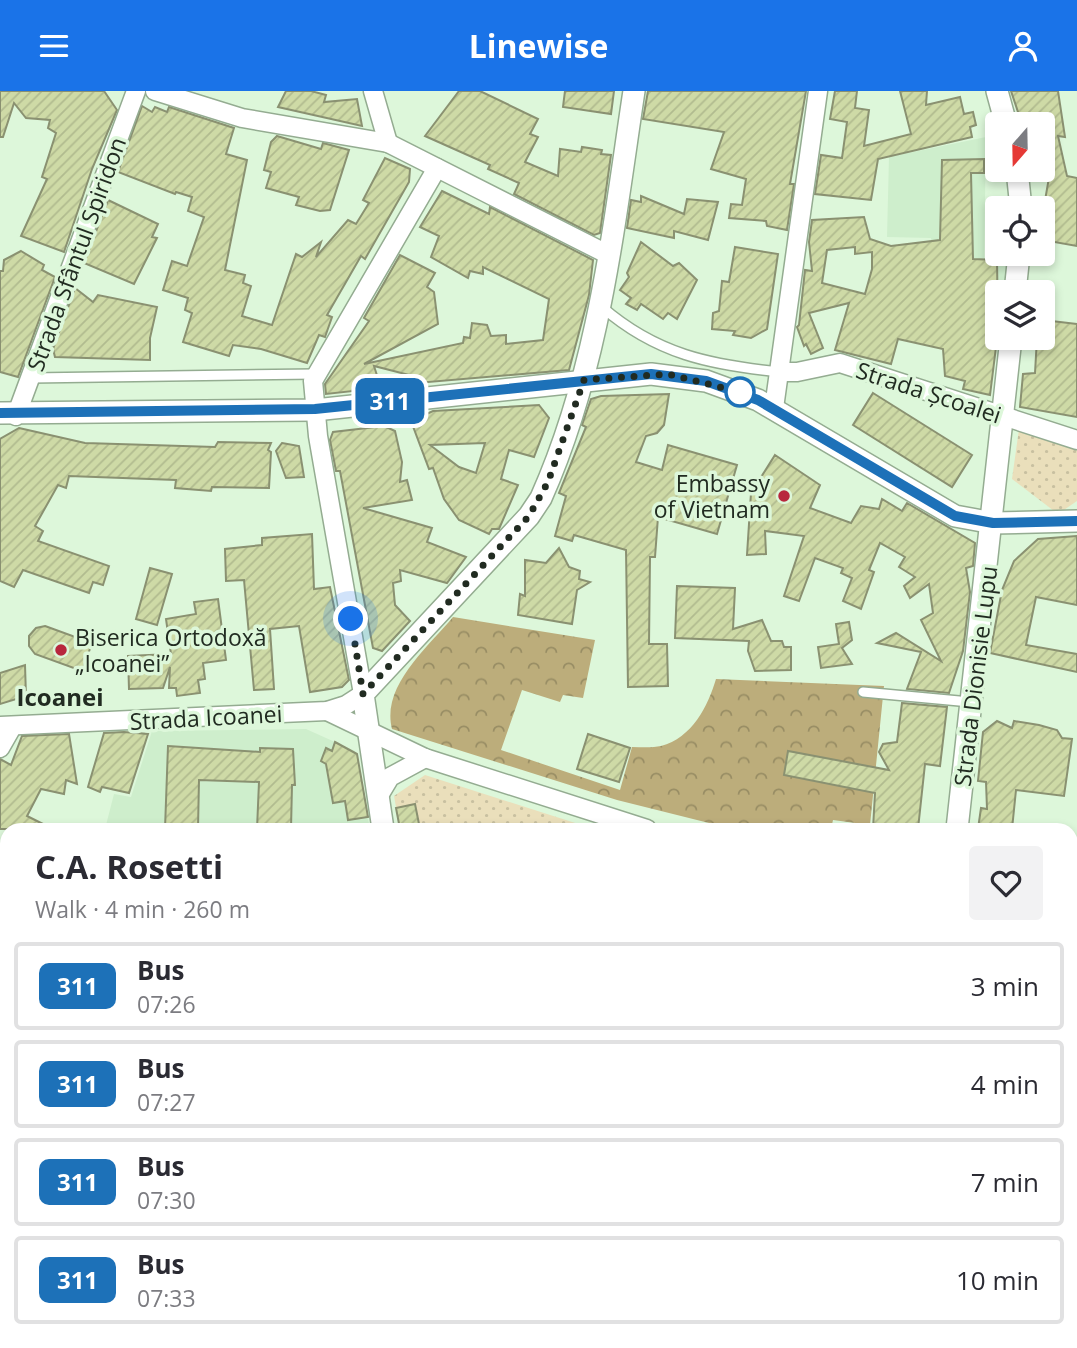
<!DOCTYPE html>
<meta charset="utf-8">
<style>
body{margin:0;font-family:"Open Sans",sans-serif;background:#f2f2f3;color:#2b2b33;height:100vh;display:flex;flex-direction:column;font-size:26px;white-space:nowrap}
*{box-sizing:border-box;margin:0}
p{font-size:23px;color:#7c7c81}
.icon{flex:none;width:38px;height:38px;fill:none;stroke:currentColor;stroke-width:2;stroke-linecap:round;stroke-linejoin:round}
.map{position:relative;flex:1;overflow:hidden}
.side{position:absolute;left:0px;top:732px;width:1078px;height:527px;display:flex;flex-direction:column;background:#fff;border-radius:21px 21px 0 0;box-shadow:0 4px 10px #0003}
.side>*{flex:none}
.badge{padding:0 14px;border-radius:10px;font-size:24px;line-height:46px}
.needle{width:46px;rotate:200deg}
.controls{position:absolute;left:985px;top:21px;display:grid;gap:14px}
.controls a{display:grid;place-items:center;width:70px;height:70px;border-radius:7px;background:#fff;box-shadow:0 4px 10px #0003;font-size:35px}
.you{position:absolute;width:35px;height:35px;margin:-18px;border:5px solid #fff;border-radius:50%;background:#1a73e8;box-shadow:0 0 0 10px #1a73e833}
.map>.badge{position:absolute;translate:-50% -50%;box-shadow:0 0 0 4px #fff}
.round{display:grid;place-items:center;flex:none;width:74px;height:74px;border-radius:7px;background:#f2f2f3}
.overview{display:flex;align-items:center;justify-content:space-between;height:119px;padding:0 35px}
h1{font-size:33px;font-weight:700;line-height:52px}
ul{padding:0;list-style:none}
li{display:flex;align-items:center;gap:21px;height:88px;margin:0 14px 10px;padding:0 21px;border:4px solid #e1e1e2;border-radius:7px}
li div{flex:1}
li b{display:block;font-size:26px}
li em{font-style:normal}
li .badge{min-width:77px;font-weight:700;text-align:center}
header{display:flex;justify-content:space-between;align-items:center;height:91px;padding:0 35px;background:#1a73e8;color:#fff;font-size:32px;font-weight:700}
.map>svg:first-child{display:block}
.built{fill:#ceeecc}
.grass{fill:url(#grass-dots)}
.forest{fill:url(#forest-crowns)}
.building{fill:url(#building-hatch);stroke:#8a9171;stroke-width:2;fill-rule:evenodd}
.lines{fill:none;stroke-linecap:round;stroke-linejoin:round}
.service-casing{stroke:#94ac91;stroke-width:12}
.minor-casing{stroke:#94ac91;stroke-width:21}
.tertiary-casing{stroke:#94ac91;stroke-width:24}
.service{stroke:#fff;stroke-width:9}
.minor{stroke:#fff;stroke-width:18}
.tertiary{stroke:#fff;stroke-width:21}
.line-casing{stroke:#fff;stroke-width:16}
.line{stroke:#1d71b8;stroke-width:10}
.walk{stroke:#212b21;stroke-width:7;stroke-dasharray:0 12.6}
.stop-dot{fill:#fff;stroke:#1d71b8;stroke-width:3.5}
.poi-dot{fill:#b8273d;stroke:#ddf7da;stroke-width:2.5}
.labels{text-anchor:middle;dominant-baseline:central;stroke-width:7;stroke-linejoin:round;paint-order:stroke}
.street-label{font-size:23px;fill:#212b21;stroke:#ddf7da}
.poi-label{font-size:23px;fill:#212b21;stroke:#ddf7da;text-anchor:end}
.neighbourhood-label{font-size:24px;font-weight:bold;fill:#212b21;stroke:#ddf7da}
</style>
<header><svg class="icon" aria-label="menu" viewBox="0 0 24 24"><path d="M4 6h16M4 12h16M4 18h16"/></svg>Linewise<svg class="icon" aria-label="person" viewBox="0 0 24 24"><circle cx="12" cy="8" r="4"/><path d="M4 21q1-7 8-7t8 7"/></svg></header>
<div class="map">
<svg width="1077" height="1257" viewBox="0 0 1077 1257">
<defs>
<pattern id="grass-dots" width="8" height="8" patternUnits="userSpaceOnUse" patternTransform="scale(1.75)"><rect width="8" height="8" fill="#eadfbb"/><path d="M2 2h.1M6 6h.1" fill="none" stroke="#c8c0a0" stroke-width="1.8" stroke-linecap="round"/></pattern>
<pattern id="forest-crowns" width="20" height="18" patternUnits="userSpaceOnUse" patternTransform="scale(1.75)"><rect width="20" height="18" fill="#bcad7b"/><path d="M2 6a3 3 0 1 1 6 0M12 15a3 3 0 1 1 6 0" fill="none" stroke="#988d64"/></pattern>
<pattern id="building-hatch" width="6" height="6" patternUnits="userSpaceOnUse" patternTransform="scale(1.75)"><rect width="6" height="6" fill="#cedaa6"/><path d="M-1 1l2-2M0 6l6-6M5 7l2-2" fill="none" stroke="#b1bb8f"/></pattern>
</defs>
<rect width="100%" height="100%" fill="#ddf7da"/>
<g class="built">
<polygon points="986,46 984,167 1009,168 1006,194 934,195 931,147 887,146 889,66"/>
<polygon points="306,638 355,660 370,738 105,738 114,703 131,706 152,640"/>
</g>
<g class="grass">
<polygon points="1019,338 1077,355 1077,410 1058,423 1012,388"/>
<polygon points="425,684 594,738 400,738 394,705"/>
<polygon points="35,1251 277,1251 273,1257 34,1257"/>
</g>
<path class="forest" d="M453 526 595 549 583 607 563 604 560 611 522 599 501 659 620 699 632 656C641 656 652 657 661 655 692 647 708 615 716 588L884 595 870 734 833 729 831 738H733L617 709 392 638C381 595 428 556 453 526Z"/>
<g class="building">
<polygon points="0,0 104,0 117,19 92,78 64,161 21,145 47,88 42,86 56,42 48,37 50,29 26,27 14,12 3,46 0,46"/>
<polygon points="286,0 311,0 326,4 324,11 357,8 362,35 278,16"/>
<polygon points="459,0 480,0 538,28 530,43 538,46 525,71 558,85 560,58 581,61 582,56 602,59 601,63 611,64 600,142 594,144 514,103 519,92 488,78 490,74 425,45"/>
<polygon points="565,0 614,0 611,23 563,16"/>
<polygon points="648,0 806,0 790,93 794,93 787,139 767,135 766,130 729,127 731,113 742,114 746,88 711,78 724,41 643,28"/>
<polygon points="835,0 857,0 855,17 869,19 864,55 911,43 900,0 927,0 926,14 960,6 964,23 973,21 976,34 970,36 972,46 878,68 871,109 815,103 821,64 842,67 847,31 830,28"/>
<polygon points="1011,0 1058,0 1065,46 1058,45 1067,85 1077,87 1077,155 1043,149 1043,121 1051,75 1045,76 1043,65 1043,33 1022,33"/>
<polygon points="142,15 152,21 155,16 167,21 169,16 234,37 226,63 247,69 225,179 245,184 243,192 251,195 242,225 272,234 296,163 302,166 321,151 316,166 348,129 356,133 369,112 363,109 385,67 410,78 409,91 365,168 361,165 327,224 332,226 325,246 319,244 307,272 261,258 233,254 229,265 183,251 192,222 185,219 188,207 163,199 172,170 187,175 204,126 188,120 192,106 176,101 175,103 118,81"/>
<polygon points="277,45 321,58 323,52 349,59 330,119 320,120 296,114 299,106 266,97 271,81 264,79 271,51"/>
<path d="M984 68V82H971L973 168 997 169 998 240 990 304 963 298 965 290 945 285 943 258 898 248 891 273 835 259 849 212 809 222 823 257 811 263 806 253 804 255 797 236 799 234 805 179 812 180 809 151 812 129 864 126 870 148 891 155 940 149 942 69ZM855 156V163L872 161V178L865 203 822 192 827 159Z"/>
<polygon points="442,100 489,123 490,116 593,169 589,204 569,279 417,292 417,286 374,275 381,297 326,303 325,293 369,230 364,227 400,164 435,182 427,196 434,201 438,233 364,273 463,252 464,246 470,247 472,232 487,234 491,245 506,244 506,253 543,249 549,208 483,176 483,183 470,180 468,187 431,166 439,145 420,136"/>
<polygon points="641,105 684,123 687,108 718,111 708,149 674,140 674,147 627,137 631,109 641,111"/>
<polygon points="108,109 158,133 152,146 157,147 134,193 84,172"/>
<polygon points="641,151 673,175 679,172 697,189 677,228 668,222 663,228 641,213 637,219 626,213 631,207 620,199 629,186 627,182"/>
<polygon points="735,156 778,163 767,238 751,247 733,244 735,240 712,238 713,222 719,220 722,190 729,191"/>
<polygon points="21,160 44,174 42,179 55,186 18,286 0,281 0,180 3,180 4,169"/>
<polygon points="75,197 93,211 98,204 157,216 150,247 150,269 55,266 53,258"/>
<polygon points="1043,229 1077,233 1077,326 1020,316 1023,283 1035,282 1037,247 1043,247"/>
<polygon points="873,302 972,364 952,396 853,334"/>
<polygon points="669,303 664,334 657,342 646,345 636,371 662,379 668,354 737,374 717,443 658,426 655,466 650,466 649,553 667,553 668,595 628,596 626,459 574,444 572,450 555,445 566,405 559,402 586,336 582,334 591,308 601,305"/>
<path d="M539 314 549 327 534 366 509 359 501 388 518 394 499 438H492L489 443 459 429 444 408 433 377 429 378 411 330 433 320ZM485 352 476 382 459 376 430 354Z"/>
<polygon points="384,335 395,340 402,371 400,391 407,389 412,409 363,417 432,437 427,451 466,466 447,492 400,479 401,490 393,492 395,514 410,530 382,560 373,557 340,380 336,380 330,349 333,341"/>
<polygon points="19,337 85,352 215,356 218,351 271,352 268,359 271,361 269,397 212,396 211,400 175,397 176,389 69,385 66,397 58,394 35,435 43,440 38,450 109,475 103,494 93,491 89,502 23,479 14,496 0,490 0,348"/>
<polygon points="282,352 299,355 304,386 286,387 276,360"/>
<polygon points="775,364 820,394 810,417 851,432 861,415 879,418 882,408 902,420 907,412 975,452 973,475 966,477 970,501 963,560 949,602 907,598 921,561 877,552 896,542 941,570 921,529 933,522 929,493 910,507 904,495 915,486 899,476 905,466 880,452 869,479 874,481 861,518 843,510 852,487 841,482 843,477 815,467 799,510 784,505 804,445 765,440 766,463 747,464 751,402"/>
<polygon points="312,443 314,498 330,496 349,589 342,596 310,601 299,535 270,538 274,598 254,599 244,489 226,490 225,458 262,454 262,447"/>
<polygon points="1077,445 1077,514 1036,506 1026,554 1077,563 1077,581 990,562 1002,499 1014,470 1038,448"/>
<polygon points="559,457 569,476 580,480 579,488 590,491 577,499 572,533 518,524 520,503 525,505 525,469 546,472"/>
<polygon points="150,477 172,483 157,534 136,528"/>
<polygon points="677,495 735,497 733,538 762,529 771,550 782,550 784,556 791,556 791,579 755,580 748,560 749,550 675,547"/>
<polygon points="218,508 226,569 203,572 205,588 198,589 200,602 177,605 176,597 169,597 170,576 163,597 129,598 128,565 171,563 166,528 196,523 194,511"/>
<polygon points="849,531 852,549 842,557 852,573 821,577 818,556 839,553 836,533"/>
<polygon points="45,535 92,552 82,580 35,563 29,555 29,545 36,537"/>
<polygon points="25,574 26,605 0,613 0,582"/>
<polygon points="902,612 947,616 940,675 925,673 918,738 873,738 875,702 784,684 788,660 889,679 879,661 883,653 897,651"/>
<polygon points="997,630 1012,637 1014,630 1039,634 1057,639 1062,647 1072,648 1064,705 1016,699 1012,738 978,738 981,717 987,718 986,691 978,690 983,641"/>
<polygon points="124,641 148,643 129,702 102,696 100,701 88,696 104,642"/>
<polygon points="69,643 77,693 66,689 64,703 41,698 27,725 53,738 0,738 0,668 11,674 22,645"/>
<polygon points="588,643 630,657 619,691 577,678"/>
<polygon points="335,651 357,663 368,726 348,729 345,710 333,712 326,673 321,670 326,657 332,660"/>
<polygon points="168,655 260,661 260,657 293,658 295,694 292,694 291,738 257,738 259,691 199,689 198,738 165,738"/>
<polygon points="415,713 420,738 400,738 396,717"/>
</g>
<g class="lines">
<g class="service-casing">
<g id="service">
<path d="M602 216C656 263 710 274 780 281"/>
<polyline points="31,287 315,283"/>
<polyline points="863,601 970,611"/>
</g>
</g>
<g class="minor-casing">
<g id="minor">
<polyline points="155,0 242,27 388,52 609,164"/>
<polyline points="373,0 388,52"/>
<polyline points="780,281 797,281 840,272 1077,349"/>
<polyline points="774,317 818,0"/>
<polyline points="16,325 136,0"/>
<polyline points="327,620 425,667 647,738"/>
<polyline points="0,635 327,620 346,614 363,603 318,345 313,290 437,77"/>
<polyline points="0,657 12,636"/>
<polyline points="378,706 390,686 425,667"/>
<polyline points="1071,818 1077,819"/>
<polyline points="1071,984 1077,964"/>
<polyline points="0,1113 7,1113"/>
<polyline points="1053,1251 1077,1256"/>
<polyline points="545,1257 547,1251"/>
</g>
</g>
<g class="tertiary-casing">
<g id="tertiary">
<polyline points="997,0 1006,33"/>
<polyline points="1017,79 1021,117"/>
<polyline points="1015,201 1019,163"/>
<polyline points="0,322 315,319 651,283 706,290 758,309 955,425 993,432 1077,430"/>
<path d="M383 738 363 603 529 425 541 407C599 277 613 139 634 0"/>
<polyline points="957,738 1011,247"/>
<polyline points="659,1251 664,1257"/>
<polyline points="386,1257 387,1251"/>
<polyline points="947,1257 948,1251"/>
</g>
</g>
<use href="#service" class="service"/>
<use href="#minor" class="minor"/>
<use href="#tertiary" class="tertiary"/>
</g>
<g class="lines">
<g class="line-casing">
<polyline id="line" points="0,322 315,318 651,283 706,290 758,309 955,425 993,432 1077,430"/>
</g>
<use href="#line" class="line"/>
<polyline class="walk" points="351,528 363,603 529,425 548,391 584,289 668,283 740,301"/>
</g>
<circle class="stop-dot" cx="740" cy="301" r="14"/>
<g class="poi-dot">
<circle cx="784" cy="405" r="7"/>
<circle cx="61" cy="559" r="7"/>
</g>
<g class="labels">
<g class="street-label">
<text transform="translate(76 163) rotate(-70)">Strada Sfântul Spiridon</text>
<text transform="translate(929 301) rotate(18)">Strada Școalei</text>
<text transform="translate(975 585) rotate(-83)">Strada Dionisie Lupu</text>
<text transform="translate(206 626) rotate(-3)">Strada Icoanei</text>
</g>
<g class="poi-label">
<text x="770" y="392">Embassy<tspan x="770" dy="26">of Vietnam</tspan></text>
<text x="75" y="546" text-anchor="start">Biserica Ortodoxă<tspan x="75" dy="26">„Icoanei”</tspan></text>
</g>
<g class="neighbourhood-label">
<text x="60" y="605">Icoanei</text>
</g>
</g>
</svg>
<div class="controls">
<a><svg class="needle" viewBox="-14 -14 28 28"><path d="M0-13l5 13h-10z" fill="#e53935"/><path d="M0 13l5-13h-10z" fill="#7c7c81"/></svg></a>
<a><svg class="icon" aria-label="locate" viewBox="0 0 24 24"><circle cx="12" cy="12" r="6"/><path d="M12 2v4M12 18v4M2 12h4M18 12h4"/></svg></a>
<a><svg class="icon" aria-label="layers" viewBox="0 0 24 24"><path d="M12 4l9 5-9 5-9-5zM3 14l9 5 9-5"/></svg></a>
</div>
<div class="you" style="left:351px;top:528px"></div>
<b class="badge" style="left:390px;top:310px;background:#1d71b8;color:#fff">311</b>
<section class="side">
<div class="overview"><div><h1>C.A. Rosetti</h1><p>Walk · 4 min · 260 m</p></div><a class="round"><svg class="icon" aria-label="heart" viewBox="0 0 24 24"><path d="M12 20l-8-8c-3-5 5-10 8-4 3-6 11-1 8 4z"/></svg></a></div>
<ul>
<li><span class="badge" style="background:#1d71b8;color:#fff">311</span><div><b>Bus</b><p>07:26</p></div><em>3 min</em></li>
<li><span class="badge" style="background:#1d71b8;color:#fff">311</span><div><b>Bus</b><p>07:27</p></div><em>4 min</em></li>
<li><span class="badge" style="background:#1d71b8;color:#fff">311</span><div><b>Bus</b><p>07:30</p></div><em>7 min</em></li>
<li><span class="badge" style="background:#1d71b8;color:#fff">311</span><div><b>Bus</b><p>07:33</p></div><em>10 min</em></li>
</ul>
</section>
</div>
